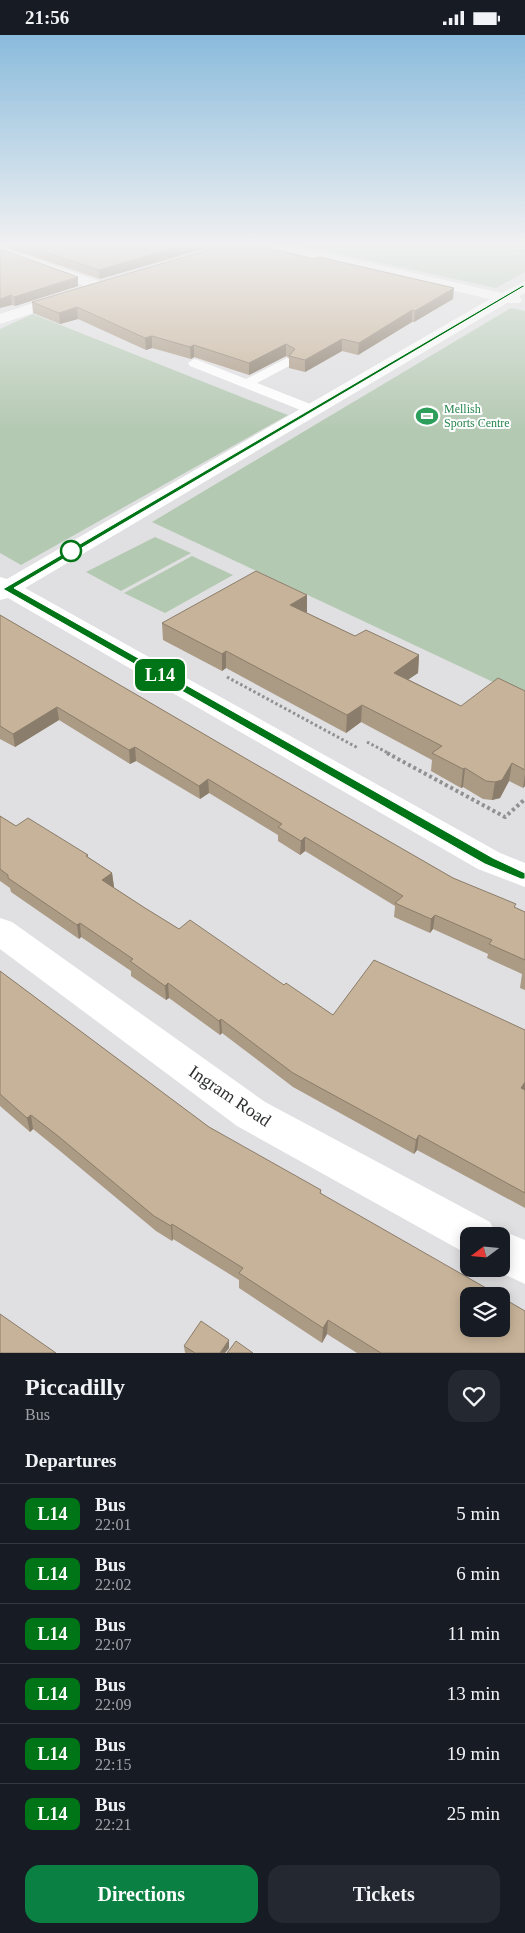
<!DOCTYPE html>
<style>
body{margin:0;font-family:Georgia,serif;background:#242831;color:#f1f3f6;height:100vh;display:flex;flex-direction:column;font-size:19px;white-space:nowrap}
*{box-sizing:border-box;margin:0}
p{font-size:16px;color:#9ea1a6}
.icon{flex:none;width:28px;height:28px;fill:none;stroke:currentColor;stroke-width:2;stroke-linecap:round;stroke-linejoin:round}
.map{position:relative;height:1318px;overflow:hidden}
.details{display:flex;flex-direction:column;background:#171b24;flex:1}
.details>*{flex:none}
.badge{padding:0 10px;border-radius:8px;font-size:18px;line-height:32px}
.needle{width:32px;rotate:254deg}
.fabs{position:absolute;left:460px;top:1192px;display:grid;gap:10px}
.fabs a{display:grid;place-items:center;width:50px;height:50px;border-radius:10px;background:#171b24;box-shadow:0 2px 12px #0003;font-size:25px}
.map>.badge{position:absolute;translate:-50% -50%;box-shadow:0 0 0 2px #fff}
h2{padding:0 25px;font-size:19px;line-height:45px}
.round{display:grid;place-items:center;flex:none;width:52px;height:52px;border-radius:15px;background:#242831}
.head{display:flex;align-items:center;justify-content:space-between;height:85px;padding:0 25px}
h1{font-size:24px;font-weight:600;line-height:38px}
.cta{display:flex;gap:10px;margin-top:auto;padding:10px 25px}
.cta a{flex:1;height:58px;border-radius:15px;background:#0b8043;color:#fff;font-size:20px;font-weight:600;line-height:58px;text-align:center}
.cta a+a{background:#242831;color:#f1f3f6}
ul{padding:0;list-style:none}
li{display:flex;align-items:center;gap:15px;height:60px;padding:0 25px;border-top:1px solid #363941}
li div{flex:1}
li b{display:block;font-size:19px}
li em{font-style:normal}
li .badge{min-width:55px;font-weight:700;text-align:center}
.status{display:flex;justify-content:space-between;align-items:center;height:35px;padding:0 25px;background:#171b24;direction:ltr}
.status svg{height:14px;fill:currentColor}
.map>svg:first-child{display:block}
.green{fill:#b4c9b2}
.lines{fill:none;stroke-linecap:round;stroke-linejoin:round}
.path-far2{stroke:#909092;stroke-width:2;stroke-dasharray:1 1;stroke-linecap:butt}
.path-far1{stroke:#909092;stroke-width:3;stroke-dasharray:2.5 2.5;stroke-linecap:butt}
.path{stroke:#909092;stroke-width:4;stroke-dasharray:3 3;stroke-linecap:butt}
.service{fill:#fff;fill-rule:evenodd}
.minor{fill:#fff;fill-rule:evenodd}
.wall{fill:#ab9a84}
.shaded-wall{fill:#8b7d6b}
.building{fill:#c7b399;stroke:#8b7d6b}
.line{fill:#007517;stroke:#fff}
.stop-dot{fill:#fff;stroke:#007517;stroke-width:2.5}
.labels{text-anchor:middle;dominant-baseline:central;stroke-width:4;stroke-linejoin:round;paint-order:stroke}
.far-leisure-label{font-size:12px;fill:#27864d;stroke:#fff;text-anchor:start}
.near-street-label{font-size:18px;fill:#2f3030;stroke:#fff}
</style>
<div class="status"><b>21:56</b><svg viewBox="0 0 49 12"><path d="M0 12V9h3v3zM5 12V6h3v6zM10 12V3h3v9zM15 12V0h3v12zM26 1h20v11H26zM47 4h2v5h-2z"/></svg></div>
<div class="map">
<svg width="525" height="1318" viewBox="0 0 525 1318">
<rect width="100%" height="100%" fill="#e0e0e2"/>
<g class="green">
<polygon points="304,211 525,211 525,237 496,253"/>
<polygon points="511,273 525,276 525,662 152,487"/>
<polygon points="33,279 277,376 288,380 21,530 0,518 0,294"/>
<polygon points="155,502 191,518 121,556 86,537"/>
<polygon points="192,521 233,540 165,578 124,558"/>
</g>
<g class="lines">
<g class="path-far2">
<polyline points="440,211 450,214 460,211"/>
<polyline points="486,211 525,217"/>
</g>
<g class="path-far1">
<polyline points="227,642 358,713"/>
<polyline points="367,707 390,719"/>
</g>
<polyline class="path" points="387,718 505,782 525,764"/>
<polygon class="service" points="287,323 293,327 291,330 257,348 318,372 320,375 318,378 308,378 190,331 188,328 194,324 198,325 246,344"/>
<g class="minor">
<polygon points="0,211 107,249 109,252 107,255 95,255 0,220"/>
<polygon points="269,211 295,211 502,258 525,246 525,258 519,261 522,265 520,268 507,268 25,553 500,818 525,828 525,852 478,834 8,563 0,565 0,542 7,544 490,264 276,215 271,214"/>
<polygon points="67,257 73,259 75,262 73,265 0,289 0,279"/>
<polygon points="0,883 12,887 265,1067 490,1187 495,1197 501,1195 525,1205 525,1249 493,1234 501,1234 501,1201 469,1201 469,1219 460,1215 237,1091 0,914"/>
</g>
</g>
<g class="wall">
<polygon points="3,211 213,211 100,244"/>
<polygon points="0,214 78,242 78,251 15,271 12,270"/>
<polygon points="453,264 414,287 412,287 358,320 342,316 305,337 289,333 289,323 286,321 249,340 194,322 191,324 152,313 146,315 78,284 60,289 33,278 32,267"/>
<polygon points="305,577 355,601 419,620 418,638 408,644 461,671 525,656 525,751 523,753 509,746 500,763 492,765 483,764 463,752 461,753 431,736 432,725 361,687 346,698 226,633 222,636 163,605 162,588 307,577"/>
<polygon points="0,580 250,726 453,843 525,877 525,955 520,953 522,939 487,923 488,919 433,894 430,898 394,882 395,871 305,816 300,820 278,806 278,800 209,758 200,764 136,726 130,729 59,685 15,712 0,704"/>
<polygon points="0,781 16,791 88,820 88,822 112,838 114,852 113,852 145,873 179,894 284,950 333,980 525,995 525,1173 417,1115 414,1119 293,1052 222,998 220,1000 169,963 166,965 131,941 131,936 81,902 79,904 11,857 10,853 0,846"/>
<polygon points="0,936 209,1092 321,1158 525,1318 357,1318 327,1299 322,1308 239,1253 239,1245 173,1204 172,1206 156,1196 60,1116 33,1094 30,1097 0,1071"/>
<polygon points="229,1305 229,1313 225,1318 185,1318 184,1311"/>
</g>
<g class="shaded-wall">
<polygon points="183,211 213,211 100,244 99,235"/>
<polygon points="78,242 78,251 15,271 14,262"/>
<polygon points="454,253 453,264 414,287 415,276"/>
<polygon points="11,260 12,270 0,273 0,264"/>
<polygon points="77,272 78,284 60,289 59,278"/>
<polygon points="412,275 412,287 358,320 359,308"/>
<polygon points="152,301 152,313 146,315 145,303"/>
<polygon points="342,304 342,316 305,337 305,325"/>
<polygon points="286,309 286,321 249,340 249,328"/>
<polygon points="194,310 194,322 191,324 190,312"/>
<polygon points="307,560 307,577 290,587 290,570"/>
<polygon points="226,616 226,633 222,636 222,619"/>
<polygon points="419,620 418,638 393,655 394,638"/>
<polygon points="362,670 361,687 346,698 347,680"/>
<polygon points="57,672 59,685 15,712 13,699"/>
<polygon points="135,712 136,726 130,729 129,715"/>
<polygon points="512,728 509,746 500,763 492,765 495,747"/>
<polygon points="465,733 463,752 461,753 463,734"/>
<polygon points="525,738 525,751 523,753"/>
<polygon points="208,744 209,758 200,764 199,751"/>
<polygon points="305,802 305,816 300,820 301,806"/>
<polygon points="112,838 114,852 104,859 102,845"/>
<polygon points="435,880 433,894 430,898 431,884"/>
<polygon points="80,888 81,902 79,904 77,890"/>
<polygon points="168,948 169,963 166,965 165,951"/>
<polygon points="221,984 222,998 220,1000 219,986"/>
<polygon points="525,1047 525,1057 521,1053"/>
<polygon points="31,1080 33,1094 30,1097 27,1083"/>
<polygon points="419,1100 417,1115 414,1119 416,1105"/>
<polygon points="172,1189 173,1204 172,1206 171,1191"/>
<polygon points="328,1285 327,1299 322,1308 323,1293"/>
<polygon points="229,1305 229,1313 225,1318 220,1318"/>
</g>
<g class="building">
<polygon points="27,211 183,211 99,235"/>
<polygon points="221,211 260,211 314,224 319,222 454,253 415,276 412,275 359,308 342,304 305,325 289,321 295,314 286,309 249,328 194,310 190,312 152,301 145,303 77,272 59,278 32,267"/>
<polygon points="0,214 78,242 14,262 11,260 0,264"/>
<polygon points="256,536 307,560 290,570 355,601 366,595 419,620 394,638 461,671 498,643 525,656 525,735 512,728 502,745 495,747 486,746 465,733 463,734 432,718 442,711 362,670 347,680 226,616 222,619 162,588"/>
<polygon points="0,580 250,726 453,843 516,869 514,872 525,877 525,925 489,909 492,905 435,880 431,884 395,868 403,861 305,802 301,806 278,792 282,789 208,744 199,751 135,712 129,715 57,672 13,699 0,691"/>
<polygon points="0,781 16,791 28,783 88,820 86,821 112,838 102,845 145,873 179,894 190,885 284,950 286,948 333,980 374,925 525,995 525,1047 521,1053 525,1055 525,1158 419,1100 416,1105 293,1038 221,984 219,986 168,948 165,951 130,926 133,924 80,888 77,890 8,843 8,840 0,834"/>
<polygon points="0,936 209,1092 321,1155 320,1158 500,1261 469,1261 469,1294 501,1294 501,1262 525,1276 525,1318 381,1318 328,1285 323,1293 239,1238 243,1233 172,1189 171,1191 154,1181 58,1101 31,1080 27,1083 0,1059"/>
<polygon points="0,1279 56,1318 0,1318"/>
<polygon points="201,1286 229,1305 220,1318 195,1318 184,1311"/>
<polygon points="236,1306 253,1318 227,1318"/>
</g>
<linearGradient id="sky" x2="0" y2="1"><stop stop-color="#8abbdc"/><stop offset="0.53" stop-color="#f1f1f2"/><stop offset="1" stop-color="#f1f1f2" stop-opacity="0"/></linearGradient>
<rect width="525" height="395" fill="url(#sky)"/>
<polygon class="line" points="523,250 525,251 14,553 493,823 525,838 525,844 521,844 485,829 3,554"/>
<defs>
<g id="stadium-bare" transform="scale(1.725)"><path d="M0-5a6.5 5 0 1 0 0 10a6.5 5 0 1 0 0-10ZM-3.5-1.8h7v3.6h-7Z" fill="#2e9e5b" stroke="#fff" stroke-width="2.5" paint-order="stroke"/></g>
</defs>
<g fill-rule="evenodd">
<use href="#stadium-bare" x="427" y="381"/>
</g>
<circle class="stop-dot" cx="71" cy="516" r="10"/>
<g class="labels">
<g class="far-leisure-label">
<text x="444" y="374">Mellish<tspan x="444" dy="14">Sports Centre</tspan></text>
</g>
<g class="near-street-label">
<text transform="translate(230 1061) rotate(34)">Ingram Road</text>
</g>
</g>
</svg>
<div class="fabs">
<a><svg class="needle" viewBox="-14 -14 28 28"><path d="M0-13l5 13h-10z" fill="#e53935"/><path d="M0 13l5-13h-10z" fill="#9ea1a6"/></svg></a>
<a><svg class="icon" aria-label="layers" viewBox="0 0 24 24"><path d="M12 4l9 5-9 5-9-5zM3 14l9 5 9-5"/></svg></a>
</div>
<b class="badge" style="left:160px;top:640px;background:#007517;color:#fff">L14</b>
</div>
<section class="details">
<div class="head"><div><h1>Piccadilly</h1><p>Bus</p></div><a class="round"><svg class="icon" aria-label="heart" viewBox="0 0 24 24"><path d="M12 20l-8-8c-3-5 5-10 8-4 3-6 11-1 8 4z"/></svg></a></div>
<h2>Departures</h2>
<ul>
<li><span class="badge" style="background:#007517;color:#fff">L14</span><div><b>Bus</b><p>22:01</p></div><em>5 min</em></li>
<li><span class="badge" style="background:#007517;color:#fff">L14</span><div><b>Bus</b><p>22:02</p></div><em>6 min</em></li>
<li><span class="badge" style="background:#007517;color:#fff">L14</span><div><b>Bus</b><p>22:07</p></div><em>11 min</em></li>
<li><span class="badge" style="background:#007517;color:#fff">L14</span><div><b>Bus</b><p>22:09</p></div><em>13 min</em></li>
<li><span class="badge" style="background:#007517;color:#fff">L14</span><div><b>Bus</b><p>22:15</p></div><em>19 min</em></li>
<li><span class="badge" style="background:#007517;color:#fff">L14</span><div><b>Bus</b><p>22:21</p></div><em>25 min</em></li>
</ul>
<div class="cta"><a>Directions</a><a>Tickets</a></div>
</section>
